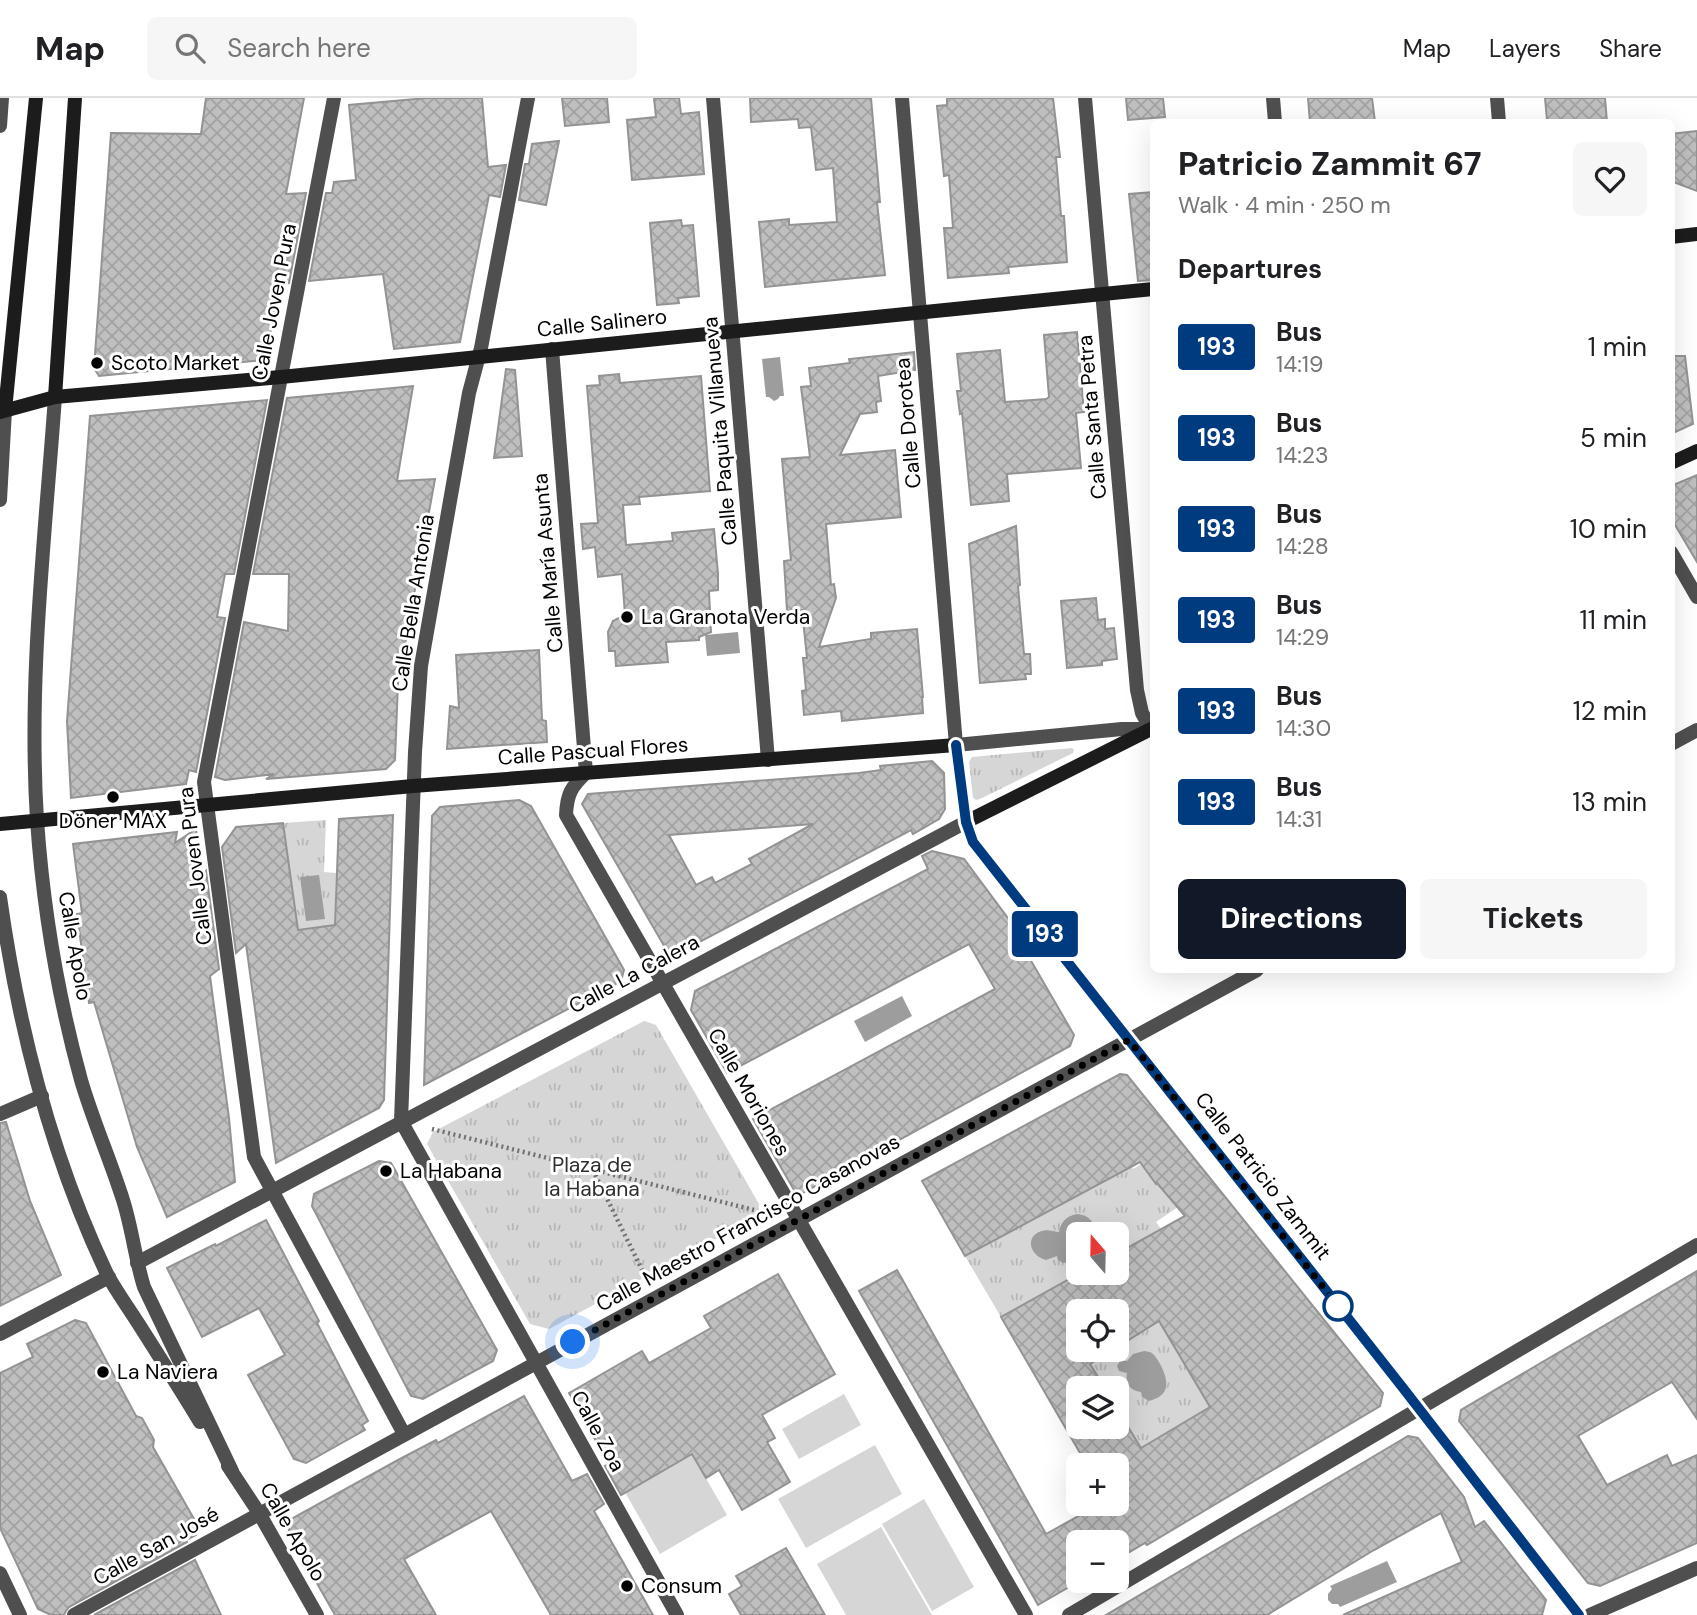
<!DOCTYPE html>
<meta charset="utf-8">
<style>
body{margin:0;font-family:"DM Sans",sans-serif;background:#f6f6f6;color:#202124;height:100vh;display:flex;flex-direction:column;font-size:26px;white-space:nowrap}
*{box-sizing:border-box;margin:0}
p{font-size:23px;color:#757577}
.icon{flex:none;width:38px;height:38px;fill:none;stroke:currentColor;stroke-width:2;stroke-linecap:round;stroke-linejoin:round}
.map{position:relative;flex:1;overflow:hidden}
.sheet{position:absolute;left:1150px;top:21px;width:525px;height:854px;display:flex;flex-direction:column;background:#fff;border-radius:10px;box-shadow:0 7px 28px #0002}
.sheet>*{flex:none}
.badge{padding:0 14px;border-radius:5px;font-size:24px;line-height:46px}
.needle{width:46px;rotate:340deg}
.controls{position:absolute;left:1066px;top:1124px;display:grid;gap:14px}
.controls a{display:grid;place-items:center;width:63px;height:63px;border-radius:10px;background:#fff;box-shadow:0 7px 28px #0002;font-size:35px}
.you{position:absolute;width:35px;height:35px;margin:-18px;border:5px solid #fff;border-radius:50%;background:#1a73e8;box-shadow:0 0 0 10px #1a73e833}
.map>.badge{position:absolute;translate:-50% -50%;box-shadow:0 0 0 4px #fff}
h2{padding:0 28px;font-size:26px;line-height:63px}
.round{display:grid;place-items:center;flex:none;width:74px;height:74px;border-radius:10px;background:#f6f6f6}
.headline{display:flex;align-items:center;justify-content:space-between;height:119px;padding:0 28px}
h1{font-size:33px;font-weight:800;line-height:52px}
.button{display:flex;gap:14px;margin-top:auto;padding:14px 28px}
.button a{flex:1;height:80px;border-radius:10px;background:#111827;color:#fff;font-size:28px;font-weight:800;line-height:80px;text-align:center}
.button a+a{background:#f6f6f6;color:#202124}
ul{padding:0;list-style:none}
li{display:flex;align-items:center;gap:21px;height:91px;padding:0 28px}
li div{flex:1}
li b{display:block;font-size:26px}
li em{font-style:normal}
li .badge{min-width:77px;font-weight:700;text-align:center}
header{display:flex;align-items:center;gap:42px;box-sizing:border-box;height:98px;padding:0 35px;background:#fff;border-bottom:2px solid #e0e0e0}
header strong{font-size:33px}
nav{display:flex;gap:38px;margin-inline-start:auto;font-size:24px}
.search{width:490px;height:63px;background:#f6f6f6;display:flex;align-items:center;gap:18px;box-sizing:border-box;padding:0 24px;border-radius:10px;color:#757577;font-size:26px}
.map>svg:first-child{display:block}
.grass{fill:#d6d6d6}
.park{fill:url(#park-tufts)}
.water{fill:#9d9d9d}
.building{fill:url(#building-cross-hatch);stroke:#939393;stroke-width:2;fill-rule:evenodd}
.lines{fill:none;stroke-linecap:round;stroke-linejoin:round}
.path{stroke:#717171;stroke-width:4.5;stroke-dasharray:2 3.5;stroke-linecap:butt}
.pedestrian{stroke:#4f4f4f;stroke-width:14}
.minor{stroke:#4f4f4f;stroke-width:14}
.tertiary{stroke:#4f4f4f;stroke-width:14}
.secondary{stroke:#1c1c1c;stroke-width:14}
.line-casing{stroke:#fff;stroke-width:16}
.line{stroke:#003b80;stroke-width:10}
.walk{stroke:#000;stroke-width:7;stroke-dasharray:0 12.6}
.poi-dot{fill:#000;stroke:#fff;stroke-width:2.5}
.stop-dot{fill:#fff;stroke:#003b80;stroke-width:3.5}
.labels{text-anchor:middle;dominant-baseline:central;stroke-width:6;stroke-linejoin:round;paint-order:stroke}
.street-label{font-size:21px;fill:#000;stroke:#fff}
.poi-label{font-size:21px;fill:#000;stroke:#fff;text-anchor:start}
.park-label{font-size:21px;fill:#2d2d2d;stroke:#fff}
</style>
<header>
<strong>Map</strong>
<div class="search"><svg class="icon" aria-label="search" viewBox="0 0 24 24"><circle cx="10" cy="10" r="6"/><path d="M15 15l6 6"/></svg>Search here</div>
<nav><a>Map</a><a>Layers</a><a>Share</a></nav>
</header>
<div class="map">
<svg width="1697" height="1517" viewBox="0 0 1697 1517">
<defs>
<pattern id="park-tufts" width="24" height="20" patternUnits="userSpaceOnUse" patternTransform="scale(1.75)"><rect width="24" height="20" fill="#d6d6d6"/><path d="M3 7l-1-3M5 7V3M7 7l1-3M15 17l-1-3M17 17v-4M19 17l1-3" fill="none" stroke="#b6b6b6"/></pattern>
<pattern id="building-cross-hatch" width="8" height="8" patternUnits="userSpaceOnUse" patternTransform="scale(1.75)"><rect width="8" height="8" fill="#bfbfbf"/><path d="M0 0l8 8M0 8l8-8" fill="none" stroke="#a2a2a2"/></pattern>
</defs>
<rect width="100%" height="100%" fill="#fff"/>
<g class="grass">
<polygon points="844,1296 861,1327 799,1361 782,1331"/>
<polygon points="875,1347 902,1396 806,1450 778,1401"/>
<polygon points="692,1356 727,1417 660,1456 625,1394"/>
<polygon points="924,1401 974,1489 932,1513 882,1426"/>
<polygon points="881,1429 932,1517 846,1517 817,1466"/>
</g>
<g class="park">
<polygon points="1072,650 1074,652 1073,655 980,701 976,702 973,700 969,664 972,659"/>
<polygon points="326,722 324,774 336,775 335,827 298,832 283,725"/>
<polygon points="644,923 656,927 759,1106 758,1118 549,1231 530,1226 427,1046 433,1034"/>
<polygon points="1143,1065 1156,1085 1157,1085 1178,1109 1156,1124 1161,1131 1117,1156 1116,1136 1078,1136 1078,1174 1082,1174 1001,1219 965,1158 1131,1068 1133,1071"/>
<polygon points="1159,1223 1199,1290 1270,1274 1143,1349 1143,1351 1097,1351 1130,1331 1117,1309 1116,1290 1105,1290 1090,1266 1116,1251 1117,1250"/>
</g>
<g class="water">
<polygon points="780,259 784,298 780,298 778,301 774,303 769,299 766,299 762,261"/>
<polygon points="738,534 740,555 707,558 705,537"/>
<polygon points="319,777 325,821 306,823 300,779"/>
<polygon points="902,898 912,918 865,944 854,923"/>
<path d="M1077 1116C1089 1117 1095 1124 1096 1136H1078V1152H1072L1074 1159 1071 1164 1063 1165 1058 1162 1057 1158 1046 1162C1030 1158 1024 1138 1042 1133 1048 1131 1054 1134 1059 1134 1061 1124 1066 1118 1077 1116Z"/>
<path d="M1144 1253C1149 1254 1150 1253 1154 1257 1161 1265 1171 1285 1164 1294 1161 1299 1155 1301 1149 1303L1142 1299 1141 1294C1130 1293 1125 1285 1127 1275L1119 1273 1117 1268 1120 1263H1127L1133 1256Z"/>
<polygon points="1387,1463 1397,1484 1340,1509 1338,1506 1332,1506 1328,1502 1328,1496 1332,1491 1330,1488"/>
</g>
<g class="building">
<polygon points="206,0 304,0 286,96 306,95 289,185 280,186 265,262 99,278 94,270 111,35 201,36"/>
<polygon points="427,0 482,0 488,69 506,67 500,99 489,97 460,244 394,251 383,176 309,183 326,95 332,95 334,84 356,82 349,7"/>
<polygon points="562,0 607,0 609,24 565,28"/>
<polygon points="654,0 679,0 681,16 699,14 704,76 632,82 627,22 656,19"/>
<polygon points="750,0 871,0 880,104 877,104 885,177 765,189 759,124 789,121 789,127 837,124 833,70 816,72 811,29 799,30 798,21 751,24"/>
<polygon points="947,0 1053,0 1060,59 1056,59 1061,118 1064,118 1067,164 1008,169 1009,175 948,180 944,130 953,130 949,77 944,78 937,8 947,7"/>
<polygon points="1126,0 1163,0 1165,19 1128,22"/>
<polygon points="1308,0 1372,0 1375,24 1310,24"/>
<polygon points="1545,0 1605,0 1607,24 1549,24 1549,22 1547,22"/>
<polygon points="1697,33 1697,93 1671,83 1671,36"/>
<polygon points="559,43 546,107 519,102 525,66 529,66 532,46"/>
<polygon points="1153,94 1153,182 1138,183 1129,96"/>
<polygon points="681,122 682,128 693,127 699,198 678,200 679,205 657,207 650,125"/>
<polygon points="1077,234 1084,314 1076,315 1081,370 1007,376 1009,403 971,407 962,315 960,316 957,293 961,293 957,256 1000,252 1005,304 1046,301 1049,299 1044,237"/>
<polygon points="914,254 915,272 878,278 881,303 876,304 877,314 860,316 840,357 895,352 901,419 826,426 831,487 834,486 836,500 819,549 871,541 871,535 917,531 923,599 922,599 923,615 842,623 841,613 804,617 802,593 806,592 803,560 807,560 802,512 787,513 784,463 791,462 782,361 810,359 801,289 811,288 809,270 850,265 849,261"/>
<polygon points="1671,258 1685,258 1693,326 1671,336"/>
<polygon points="506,271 515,272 522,358 494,360"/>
<polygon points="619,276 620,285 701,278 710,393 639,399 640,406 623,407 626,447 673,443 672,435 714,431 718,476 718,492 709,493 711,534 699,539 699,542 666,544 668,564 616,568 615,553 609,553 608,534 613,523 625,517 622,476 598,479 595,449 583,451 581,426 598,425 587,288 600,287 599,278"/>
<polygon points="413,288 397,383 435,381 398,585 395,662 386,671 266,681 274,676 225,682 215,679 244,524 288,533 289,476 253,476 287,300"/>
<polygon points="267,302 234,476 225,476 217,519 225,520 196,674 189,672 186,686 71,700 67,623 90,318"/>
<polygon points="1697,377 1697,464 1671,420 1671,388"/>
<polygon points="1016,428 1020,487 1018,488 1024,556 1030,556 1031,576 1025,576 1026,581 980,585 969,446"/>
<polygon points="1096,500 1098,522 1105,521 1105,531 1114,530 1117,561 1102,563 1102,567 1067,570 1061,503"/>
<polygon points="539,552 542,622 546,623 547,644 447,651 450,608 459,610 456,557"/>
<path d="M932 663 944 675 945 711 939 721 913 736 911 732 677 856 667 853 582 706 588 696 859 675 881 672 880 668ZM813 726 749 761 752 766 715 785 712 779 696 787 669 737Z"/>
<polygon points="519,702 531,708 624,872 621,883 424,987 432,718 440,709"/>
<polygon points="393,717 384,1002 379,1010 276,1065 246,846 236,855 222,749 236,729 283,725 298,832 335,827 339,721"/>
<polygon points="196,731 202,779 206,773 219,871 210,878 229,1020 235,1084 167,1119 137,1049 94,904 89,905 77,816 82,815 73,746 177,734 175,745"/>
<polygon points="932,753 964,761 1036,858 1030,861 1074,937 1070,948 803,1095 794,1092 753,1021 995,891 969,846 727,975 691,912 695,893 928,771 922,758"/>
<path d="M1120 976 1127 977 1383 1295 1380 1308 1147 1447 1145 1445 1116 1462V1444H1078V1482H1081L1038 1507 859 1193 897 1172 1046 1436 1102 1405H1116V1367H1087L1001 1219 1082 1174H1116V1156L1185 1118 1157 1085 1156 1086 1140 1064 965 1158 922 1083ZM1078 1213H1116V1250L1159 1223 1210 1309 1141 1350 1116 1309V1328H1078V1290H1105L1090 1266 1114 1251H1078Z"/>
<polygon points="6,1024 30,1103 61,1177 0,1208 0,1025"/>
<polygon points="379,1063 391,1065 497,1252 493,1263 423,1301 411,1298 312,1108 314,1096"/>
<polygon points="266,1122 319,1223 317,1225 368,1323 362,1327 365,1332 306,1365 294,1361 248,1277 285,1257 259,1210 202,1239 167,1170 215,1146 216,1148"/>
<polygon points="1697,1173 1697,1321 1672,1284 1578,1338 1607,1387 1667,1357 1672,1368 1697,1357 1697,1445 1600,1488 1588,1485 1459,1323 1461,1312"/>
<polygon points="778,1176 835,1276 762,1317 775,1340 767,1344 790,1384 742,1412 719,1372 706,1380 692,1356 621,1397 605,1368 609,1366 569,1295 642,1253 649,1265 711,1230 704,1218"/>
<polygon points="75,1222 86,1225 136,1318 142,1320 154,1342 153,1349 198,1428 196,1437 186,1442 187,1444 69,1509 66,1513 64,1517 51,1517 38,1511 0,1430 0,1275 33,1259 27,1246"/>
<polygon points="524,1298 572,1383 587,1376 604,1406 594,1413 653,1517 551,1517 491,1413 404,1461 436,1517 335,1517 289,1436 289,1426 293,1420 398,1362 436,1342 438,1345"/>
<polygon points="1408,1338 1418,1340 1464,1399 1475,1429 1484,1423 1546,1502 1542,1517 1343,1517 1462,1464 1441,1415 1374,1452 1267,1517 1106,1517"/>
<polygon points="786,1450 825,1517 741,1517 729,1496 742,1488 736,1478"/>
<polygon points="195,1462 221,1517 94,1517"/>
</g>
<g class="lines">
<g class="path">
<polyline points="432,1031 770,1116"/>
<polyline points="593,1072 647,1182"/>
</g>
<polyline class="pedestrian" points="956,647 1122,631 1151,631"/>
<g class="minor">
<polyline points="334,0 204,684 254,1059 404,1336"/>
<polyline points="528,0 481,250 469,295 421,568 415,654 401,1023 677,1517"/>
<polyline points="713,0 768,662"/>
<polyline points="902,0 956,647"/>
<polyline points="1085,0 1137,592 1142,615 1151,631"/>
<polyline points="1273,0 1275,24"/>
<polyline points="1497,0 1499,24"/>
<polyline points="0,28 2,0"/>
<path d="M552 251 586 675C571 689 567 696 566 717L1026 1517"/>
<polyline points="1671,454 1697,499"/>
<polyline points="1671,646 1697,632"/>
<polyline points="966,724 973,744 1403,1290 1579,1517"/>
<polyline points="0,1016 42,998"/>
<polyline points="0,1236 109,1179"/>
<polyline points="0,1475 20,1517"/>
<polyline points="74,1517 1257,872"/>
<polyline points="1069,1517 1697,1147"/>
<polyline points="1590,1517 1697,1470"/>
</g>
<g class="tertiary">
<path d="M55 299C45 440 28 581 37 722 43 809 58 898 81 982 93 1023 110 1061 123 1102 132 1130 135 1160 144 1189L232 1373"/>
<polyline points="0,402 5,312"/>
<path d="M0 799C18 928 51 1058 107 1176 116 1193 128 1209 138 1225 159 1258 180 1291 200 1324"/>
<polyline points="137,1165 966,724"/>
<polyline points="228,1368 259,1415 317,1517"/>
</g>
<g class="secondary">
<polyline points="1671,139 1697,136"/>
<polyline points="55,299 75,0"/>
<polyline points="5,312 36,0"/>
<polyline points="0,314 55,299 281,279 1153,191"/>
<polyline points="1671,365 1697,353"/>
<polyline points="0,726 413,688 956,647 966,724 1153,630"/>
</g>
</g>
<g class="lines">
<g class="line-casing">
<polyline id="line" points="956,647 966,724 973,744 1403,1290 1579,1517"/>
</g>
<use href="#line" class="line"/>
<polyline class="walk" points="573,1244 1129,942 1338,1208"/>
</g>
<g class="poi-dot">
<circle cx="97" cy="265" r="7"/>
<circle cx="627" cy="519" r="7"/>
<circle cx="113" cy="699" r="7"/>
<circle cx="386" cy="1073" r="7"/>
<circle cx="103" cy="1274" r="7"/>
<circle cx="627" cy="1488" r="7"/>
</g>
<circle class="stop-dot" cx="1338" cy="1208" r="14"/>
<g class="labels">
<g class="street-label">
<text transform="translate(274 204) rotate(-79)">Calle Joven Pura</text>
<text transform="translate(602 225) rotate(-6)">Calle Salinero</text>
<text transform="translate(1092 319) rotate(-95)">Calle Santa Petra</text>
<text transform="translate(908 325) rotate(-95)">Calle Dorotea</text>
<text transform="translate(720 333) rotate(-95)">Calle Paquita Villanueva</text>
<text transform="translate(548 465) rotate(-95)">Calle María Asunta</text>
<text transform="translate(413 505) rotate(-81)">Calle Bella Antonia</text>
<text transform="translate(593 653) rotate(-4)">Calle Pascual Flores</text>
<text transform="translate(195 768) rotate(-97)">Calle Joven Pura</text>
<text transform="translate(75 848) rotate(80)">Calle Apolo</text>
<text transform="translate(634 876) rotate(-28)">Calle La Calera</text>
<text transform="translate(749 994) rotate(60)">Calle Moriones</text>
<text transform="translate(1263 1078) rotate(52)">Calle Patricio Zammit</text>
<text transform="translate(748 1125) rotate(-29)">Calle Maestro Francisco Casanovas</text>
<text transform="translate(598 1333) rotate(61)">Calle Zoa</text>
<text transform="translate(293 1434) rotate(60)">Calle Apolo</text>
<text transform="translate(156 1448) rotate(-29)">Calle San José</text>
</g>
<g class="poi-label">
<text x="111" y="265">Scoto Market</text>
<text x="641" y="519">La Granota Verda</text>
<text x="113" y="723" text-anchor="middle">Döner MAX</text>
<text x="400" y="1073">La Habana</text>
<text x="117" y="1274">La Naviera</text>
<text x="641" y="1488">Consum</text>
</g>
<g class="park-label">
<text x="592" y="1067">Plaza de<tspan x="592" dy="24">la Habana</tspan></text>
</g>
</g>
</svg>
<div class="controls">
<a><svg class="needle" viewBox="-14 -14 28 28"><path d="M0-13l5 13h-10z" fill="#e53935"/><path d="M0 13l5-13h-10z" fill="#757577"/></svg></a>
<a><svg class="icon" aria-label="locate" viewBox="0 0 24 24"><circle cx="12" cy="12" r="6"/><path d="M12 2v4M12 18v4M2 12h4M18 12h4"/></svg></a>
<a><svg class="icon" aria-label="layers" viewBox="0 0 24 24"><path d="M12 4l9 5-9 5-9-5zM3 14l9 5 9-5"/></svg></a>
<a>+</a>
<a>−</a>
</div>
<div class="you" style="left:573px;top:1244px"></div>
<b class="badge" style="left:1045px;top:836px;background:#003b80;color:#fff">193</b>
<section class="sheet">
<div class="headline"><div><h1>Patricio Zammit 67</h1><p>Walk · 4 min · 250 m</p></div><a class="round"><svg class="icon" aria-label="heart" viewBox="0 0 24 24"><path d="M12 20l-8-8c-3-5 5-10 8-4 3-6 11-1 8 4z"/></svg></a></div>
<h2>Departures</h2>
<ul>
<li><span class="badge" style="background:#003b80;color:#fff">193</span><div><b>Bus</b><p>14:19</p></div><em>1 min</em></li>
<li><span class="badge" style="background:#003b80;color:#fff">193</span><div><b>Bus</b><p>14:23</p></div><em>5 min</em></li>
<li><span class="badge" style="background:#003b80;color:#fff">193</span><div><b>Bus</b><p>14:28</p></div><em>10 min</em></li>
<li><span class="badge" style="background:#003b80;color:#fff">193</span><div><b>Bus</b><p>14:29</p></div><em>11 min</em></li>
<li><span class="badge" style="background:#003b80;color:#fff">193</span><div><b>Bus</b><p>14:30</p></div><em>12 min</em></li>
<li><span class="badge" style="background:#003b80;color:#fff">193</span><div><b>Bus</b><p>14:31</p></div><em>13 min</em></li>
</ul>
<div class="button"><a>Directions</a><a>Tickets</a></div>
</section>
</div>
